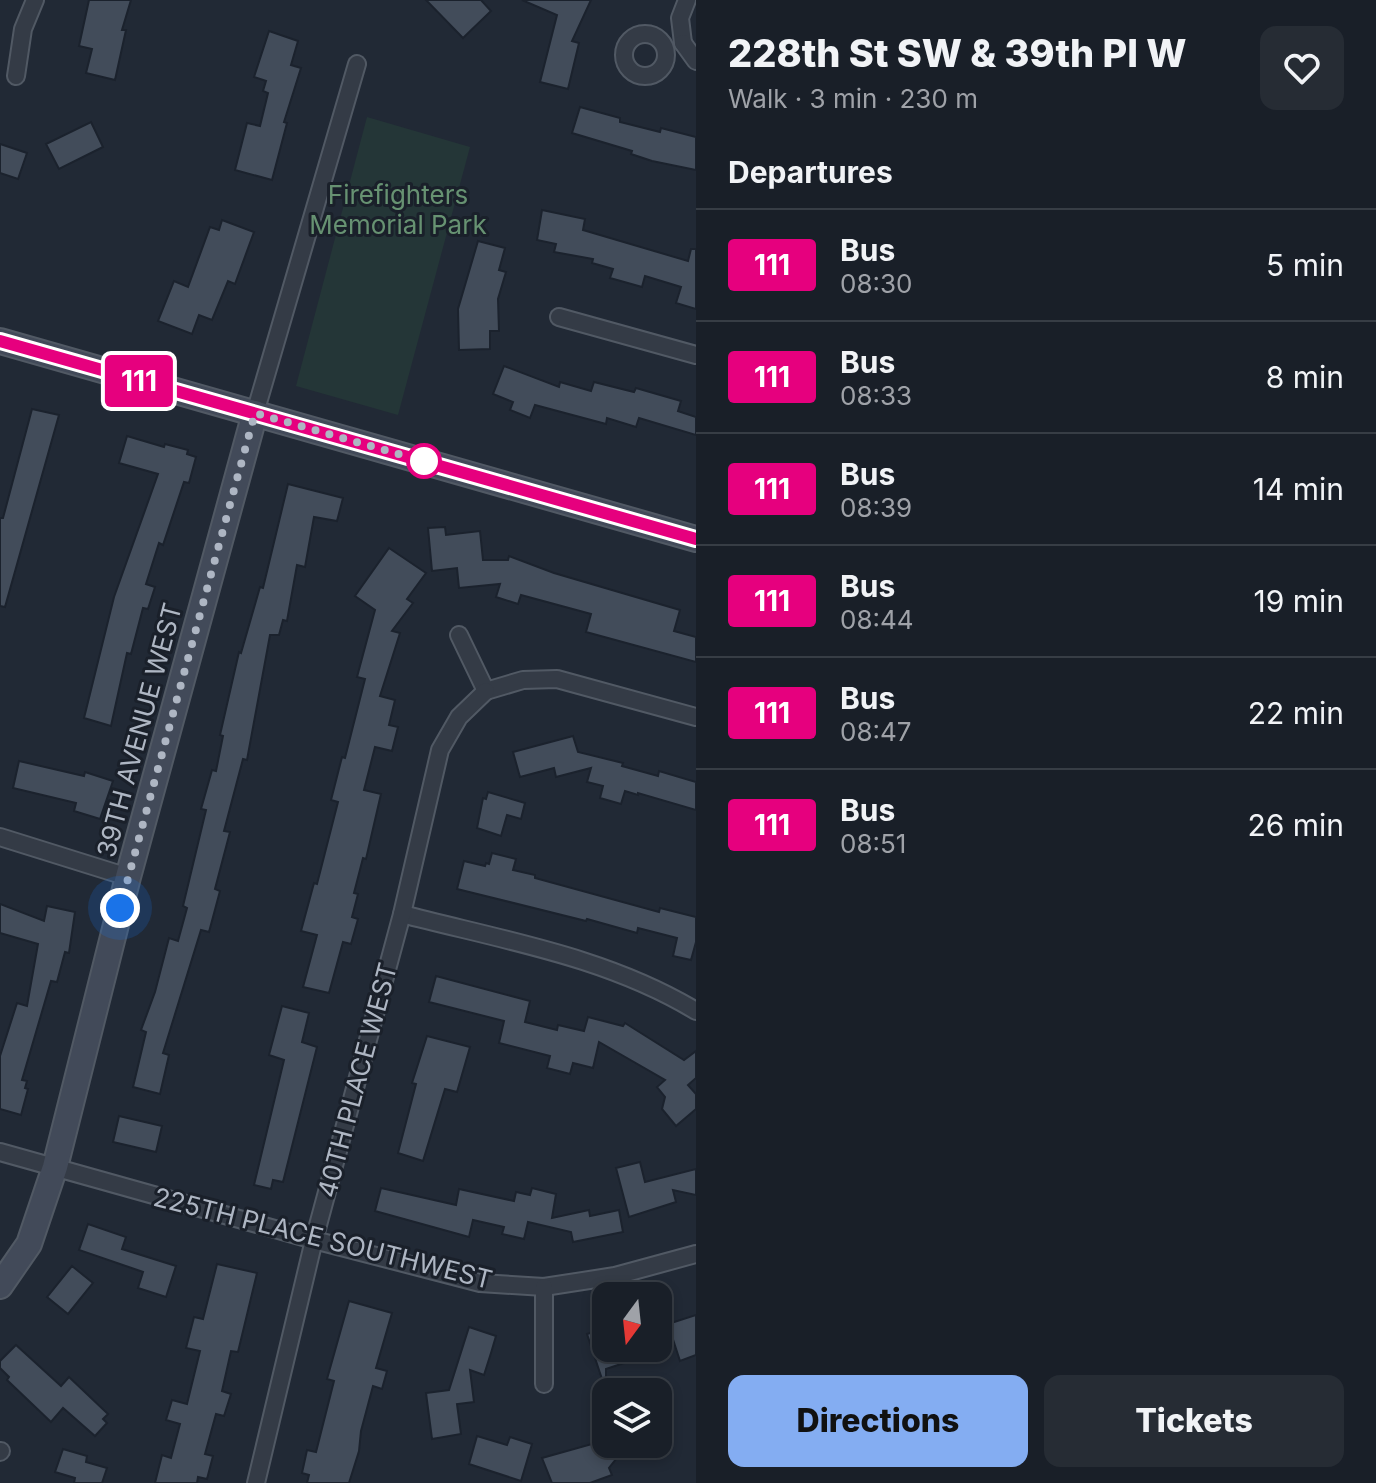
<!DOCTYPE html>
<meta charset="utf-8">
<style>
body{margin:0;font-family:Inter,sans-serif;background:#262c34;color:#f1f3f6;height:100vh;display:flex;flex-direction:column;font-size:30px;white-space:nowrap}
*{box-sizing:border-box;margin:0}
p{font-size:26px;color:#9fa2a8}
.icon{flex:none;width:44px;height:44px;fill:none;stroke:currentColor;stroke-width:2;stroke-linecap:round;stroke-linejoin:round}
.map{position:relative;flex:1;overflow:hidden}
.side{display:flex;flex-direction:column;background:#191f28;width:680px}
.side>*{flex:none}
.badge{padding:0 16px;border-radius:6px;font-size:28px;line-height:52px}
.needle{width:52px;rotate:195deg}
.controls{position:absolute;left:592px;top:1282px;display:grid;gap:16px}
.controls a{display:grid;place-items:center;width:80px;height:80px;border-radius:16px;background:#191f28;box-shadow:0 4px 12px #0003,0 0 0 2px #373d45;font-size:40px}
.you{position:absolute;width:40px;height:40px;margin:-20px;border:6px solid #fff;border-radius:50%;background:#1a73e8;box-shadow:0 0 0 12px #1a73e833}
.map>.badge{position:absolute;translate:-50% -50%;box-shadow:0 0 0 4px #fff}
h2{padding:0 32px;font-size:30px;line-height:72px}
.round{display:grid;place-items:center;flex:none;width:84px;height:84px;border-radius:16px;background:#262c34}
.head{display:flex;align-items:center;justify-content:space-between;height:136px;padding:0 32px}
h1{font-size:38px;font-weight:800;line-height:60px}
.primary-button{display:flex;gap:16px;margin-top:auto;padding:16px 32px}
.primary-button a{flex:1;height:92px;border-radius:16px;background:#84adf2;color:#111;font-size:32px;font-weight:800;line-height:92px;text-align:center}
.primary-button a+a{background:#262c34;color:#f1f3f6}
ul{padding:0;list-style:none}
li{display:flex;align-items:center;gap:24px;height:112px;padding:0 32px;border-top:2px solid #373d45}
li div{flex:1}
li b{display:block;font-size:30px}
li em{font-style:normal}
li .badge{min-width:88px;font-weight:700;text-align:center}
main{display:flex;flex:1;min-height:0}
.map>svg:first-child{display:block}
.green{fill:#243637}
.building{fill:#424c5a;stroke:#1b222d;stroke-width:2}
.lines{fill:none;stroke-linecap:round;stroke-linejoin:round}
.street-casing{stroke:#515964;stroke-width:20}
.secondary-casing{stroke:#515964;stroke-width:28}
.street{stroke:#343b46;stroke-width:16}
.secondary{stroke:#424a59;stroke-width:24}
.line-casing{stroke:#fff;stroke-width:18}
.line{stroke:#e6007e;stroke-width:12}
.walk{stroke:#aeb6c3;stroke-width:8;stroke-dasharray:0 14.4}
.stop-dot{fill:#fff;stroke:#e6007e;stroke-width:4}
.labels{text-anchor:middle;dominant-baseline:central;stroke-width:6;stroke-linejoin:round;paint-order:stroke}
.park-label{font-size:26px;fill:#679272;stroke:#1a202a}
.street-label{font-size:26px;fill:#aeb6c3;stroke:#1a202a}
</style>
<main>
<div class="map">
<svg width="696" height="1483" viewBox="0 0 696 1483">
<rect width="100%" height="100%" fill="#212935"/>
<polygon class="green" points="367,117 470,147 398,415 296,386"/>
<g class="building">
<polygon points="89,0 131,0 122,30 126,30 115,80 86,73 92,49 79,46"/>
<polygon points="426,0 481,0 491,11 463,38"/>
<polygon points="522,0 591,0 572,41 579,43 568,89 540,82 557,15"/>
<polygon points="269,31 298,41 291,65 301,68 284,122 287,123 272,180 235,170 247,123 260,126 268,93 263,91 266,81 254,77"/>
<polygon points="580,107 620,118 620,122 660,132 661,128 696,137 696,170 652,161 631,154 632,151 572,133"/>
<polygon points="91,122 103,147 59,169 46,144"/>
<polygon points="0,144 27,153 18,179 0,173"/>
<polygon points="542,210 585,219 583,230 688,261 691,249 696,249 696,309 676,303 681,287 645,276 642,287 610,278 613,269 592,263 593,259 554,252 556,244 537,240"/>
<polygon points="222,220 254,232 235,284 228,281 212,320 199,315 192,334 158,321 174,281 188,287 210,227 219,230"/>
<polygon points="478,241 505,248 499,270 506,272 498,299 499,331 490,331 490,349 459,350 458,309"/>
<polygon points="504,366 559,387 560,382 591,391 594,382 634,392 636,388 681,401 678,411 696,417 696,435 639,418 636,427 607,418 606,424 535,405 530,418 510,410 513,402 493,394"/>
<polygon points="32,409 59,415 5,607 0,606 0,518 3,518"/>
<polygon points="127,436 164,447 165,444 188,450 187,454 196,457 189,483 184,482 163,545 159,543 146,584 155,587 148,609 143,608 131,654 127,653 111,726 84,718 114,597 158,474 119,463"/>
<polygon points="288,484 343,498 337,521 314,517 305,567 297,565 287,621 283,620 279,635 270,635 247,760 243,759 224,831 230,832 215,889 220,891 209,932 201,930 163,1053 169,1055 160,1094 133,1087 146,1032 141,1030 155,992 169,938 178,941 187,908 183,906 206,810 201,809 212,770 216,771 223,736 220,735 239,652 241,653 260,587 263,588"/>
<polygon points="445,527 446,535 480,531 483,560 508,560 509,556 554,573 680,610 674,631 696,637 696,662 586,632 591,614 521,595 518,604 496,597 500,584 459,588 457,568 432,571 428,528"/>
<polygon points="389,548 426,573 407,599 413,603 392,631 400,633 380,696 395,700 389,725 398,727 392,751 375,747 364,790 381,794 366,859 363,858 354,893 358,894 352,917 358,919 351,944 343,942 329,993 303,987 317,935 301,931 314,883 317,884 338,802 331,800 342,757 345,758 365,679 357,677 375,610 355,596"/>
<polygon points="573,736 578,752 623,763 622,766 658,776 659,771 696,782 696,810 638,793 638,795 625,791 621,804 600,798 603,786 587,782 591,768 556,777 554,768 520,777 513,752"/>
<polygon points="19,761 84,776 85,772 113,781 100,819 74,811 76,803 13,788"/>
<polygon points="488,792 525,803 521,819 507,815 501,836 477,828 483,798 486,799"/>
<polygon points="492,853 516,859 513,870 535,875 535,878 659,912 660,908 696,917 696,942 691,960 673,956 677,938 638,928 637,933 587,919 586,921 457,889 464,861 485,866 486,863 489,864"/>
<polygon points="0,904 44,921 47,906 75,912 69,953 65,952 57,982 51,981 22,1080 27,1081 25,1088 28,1089 21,1115 0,1109 0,1056 17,1003 27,1006 38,944 0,933"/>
<polygon points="436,976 530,1001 525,1022 557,1030 558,1025 584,1031 588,1017 623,1026 625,1023 684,1060 696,1051 696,1078 688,1085 696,1094 696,1109 676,1126 662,1109 665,1097 657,1087 665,1080 599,1042 593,1068 573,1063 570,1074 547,1068 550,1056 499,1043 504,1021 429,1002"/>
<polygon points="282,1006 309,1013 302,1042 317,1047 283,1182 273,1180 271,1189 254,1185 284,1060 269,1055"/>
<polygon points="427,1036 470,1047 457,1092 445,1089 423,1161 398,1153 416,1084 412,1083"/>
<polygon points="119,1116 162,1126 156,1152 113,1142"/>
<polygon points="640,1162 645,1182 696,1169 696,1195 673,1190 676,1202 629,1217 616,1168"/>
<polygon points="381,1188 456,1205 459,1189 514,1201 516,1192 530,1195 532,1188 556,1194 552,1218 589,1210 590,1216 619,1210 623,1232 573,1242 571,1232 528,1222 524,1239 502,1234 504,1227 473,1220 469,1237 375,1211"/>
<polygon points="88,1224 126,1237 122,1249 176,1266 166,1297 138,1288 143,1272 79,1250"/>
<polygon points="217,1264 257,1273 238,1352 231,1351 222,1391 231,1394 224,1416 216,1414 205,1454 213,1456 207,1479 198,1477 197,1483 155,1483 162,1455 171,1458 180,1424 166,1420 172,1400 187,1404 200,1351 186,1348 194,1317 203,1319"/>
<polygon points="72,1266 93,1283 68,1314 47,1297"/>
<polygon points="349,1301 392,1313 376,1368 387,1371 382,1389 373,1386 361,1431 359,1451 349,1483 307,1483 309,1475 302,1473 307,1450 316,1452 334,1381 327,1379"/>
<polygon points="696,1315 696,1355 680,1361 668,1324"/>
<polygon points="469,1327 496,1336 491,1353 484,1375 470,1370 474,1402 457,1404 461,1434 432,1439 426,1393 449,1390"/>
<polygon points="606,1328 606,1348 660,1348 660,1351 606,1369 606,1382 603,1382 587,1334"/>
<polygon points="16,1345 61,1386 69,1377 108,1414 103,1419 107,1423 95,1436 63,1408 51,1422 7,1380 9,1377 0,1368 0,1361"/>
<polygon points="477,1436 507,1445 510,1437 532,1444 521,1481 469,1464"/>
<polygon points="606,1440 606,1444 628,1444 609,1468 612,1475 590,1483 552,1483 542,1458"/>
<polygon points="63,1449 87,1456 86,1462 107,1468 102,1483 74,1483 75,1478 55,1472"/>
</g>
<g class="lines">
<g class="street-casing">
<g id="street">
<circle cx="645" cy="55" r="21"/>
<polyline points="683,43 680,18 687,0"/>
<polyline points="683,43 696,61"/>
<polyline points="16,76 23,29 35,0"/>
<polyline points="559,317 696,355"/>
<polyline points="255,413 357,64"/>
<polyline points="459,635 486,691 523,680 557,679 696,717"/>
<polyline points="0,837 128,877"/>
<path d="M402 914C502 940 607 957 696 1011"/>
<polyline points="0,1152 314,1240 480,1283 544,1287 615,1276 696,1254"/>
<polyline points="544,1384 544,1287"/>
<polyline points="0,1452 1,1451"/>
<polyline points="256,1483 314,1240 402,914 440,750 459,717 486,691"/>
</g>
</g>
<g class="secondary-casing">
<g id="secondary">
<polyline points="0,341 696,539"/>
<polyline points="0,1286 29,1244 55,1167 128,877 255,413"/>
</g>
</g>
<use href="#street" class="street"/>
<use href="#secondary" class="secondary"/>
</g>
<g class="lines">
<g class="line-casing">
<polyline id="line" points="0,341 696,539"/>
</g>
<use href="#line" class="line"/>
<polyline class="walk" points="120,908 255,413 430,463 424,461"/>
</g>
<circle class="stop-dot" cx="424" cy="461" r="16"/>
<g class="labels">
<g class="park-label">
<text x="398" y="194">Firefighters<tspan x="398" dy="30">Memorial Park</tspan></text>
</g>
<g class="street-label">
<text transform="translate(139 730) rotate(-75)">39TH AVENUE WEST</text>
<text transform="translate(357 1080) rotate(-75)">40TH PLACE WEST</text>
<text transform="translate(323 1238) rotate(14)">225TH PLACE SOUTHWEST</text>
</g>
</g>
</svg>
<div class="controls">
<a><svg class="needle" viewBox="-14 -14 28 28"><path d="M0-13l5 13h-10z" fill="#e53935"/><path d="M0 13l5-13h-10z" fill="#9fa2a8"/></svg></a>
<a><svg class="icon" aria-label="layers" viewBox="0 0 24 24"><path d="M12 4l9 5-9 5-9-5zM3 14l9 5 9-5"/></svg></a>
</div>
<div class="you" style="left:120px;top:908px"></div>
<b class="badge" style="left:139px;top:381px;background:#e6007e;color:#fff">111</b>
</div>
<section class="side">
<div class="head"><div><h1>228th St SW &amp; 39th Pl W</h1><p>Walk · 3 min · 230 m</p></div><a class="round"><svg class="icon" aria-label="heart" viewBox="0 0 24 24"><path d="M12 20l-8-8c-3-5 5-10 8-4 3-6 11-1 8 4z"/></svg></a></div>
<h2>Departures</h2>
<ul>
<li><span class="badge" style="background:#e6007e;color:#fff">111</span><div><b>Bus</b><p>08:30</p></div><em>5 min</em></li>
<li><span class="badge" style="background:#e6007e;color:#fff">111</span><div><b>Bus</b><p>08:33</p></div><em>8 min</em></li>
<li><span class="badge" style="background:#e6007e;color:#fff">111</span><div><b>Bus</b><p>08:39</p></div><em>14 min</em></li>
<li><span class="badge" style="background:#e6007e;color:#fff">111</span><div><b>Bus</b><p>08:44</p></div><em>19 min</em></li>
<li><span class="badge" style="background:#e6007e;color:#fff">111</span><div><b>Bus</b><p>08:47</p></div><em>22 min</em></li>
<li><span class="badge" style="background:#e6007e;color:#fff">111</span><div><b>Bus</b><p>08:51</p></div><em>26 min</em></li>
</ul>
<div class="primary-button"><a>Directions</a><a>Tickets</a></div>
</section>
</main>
